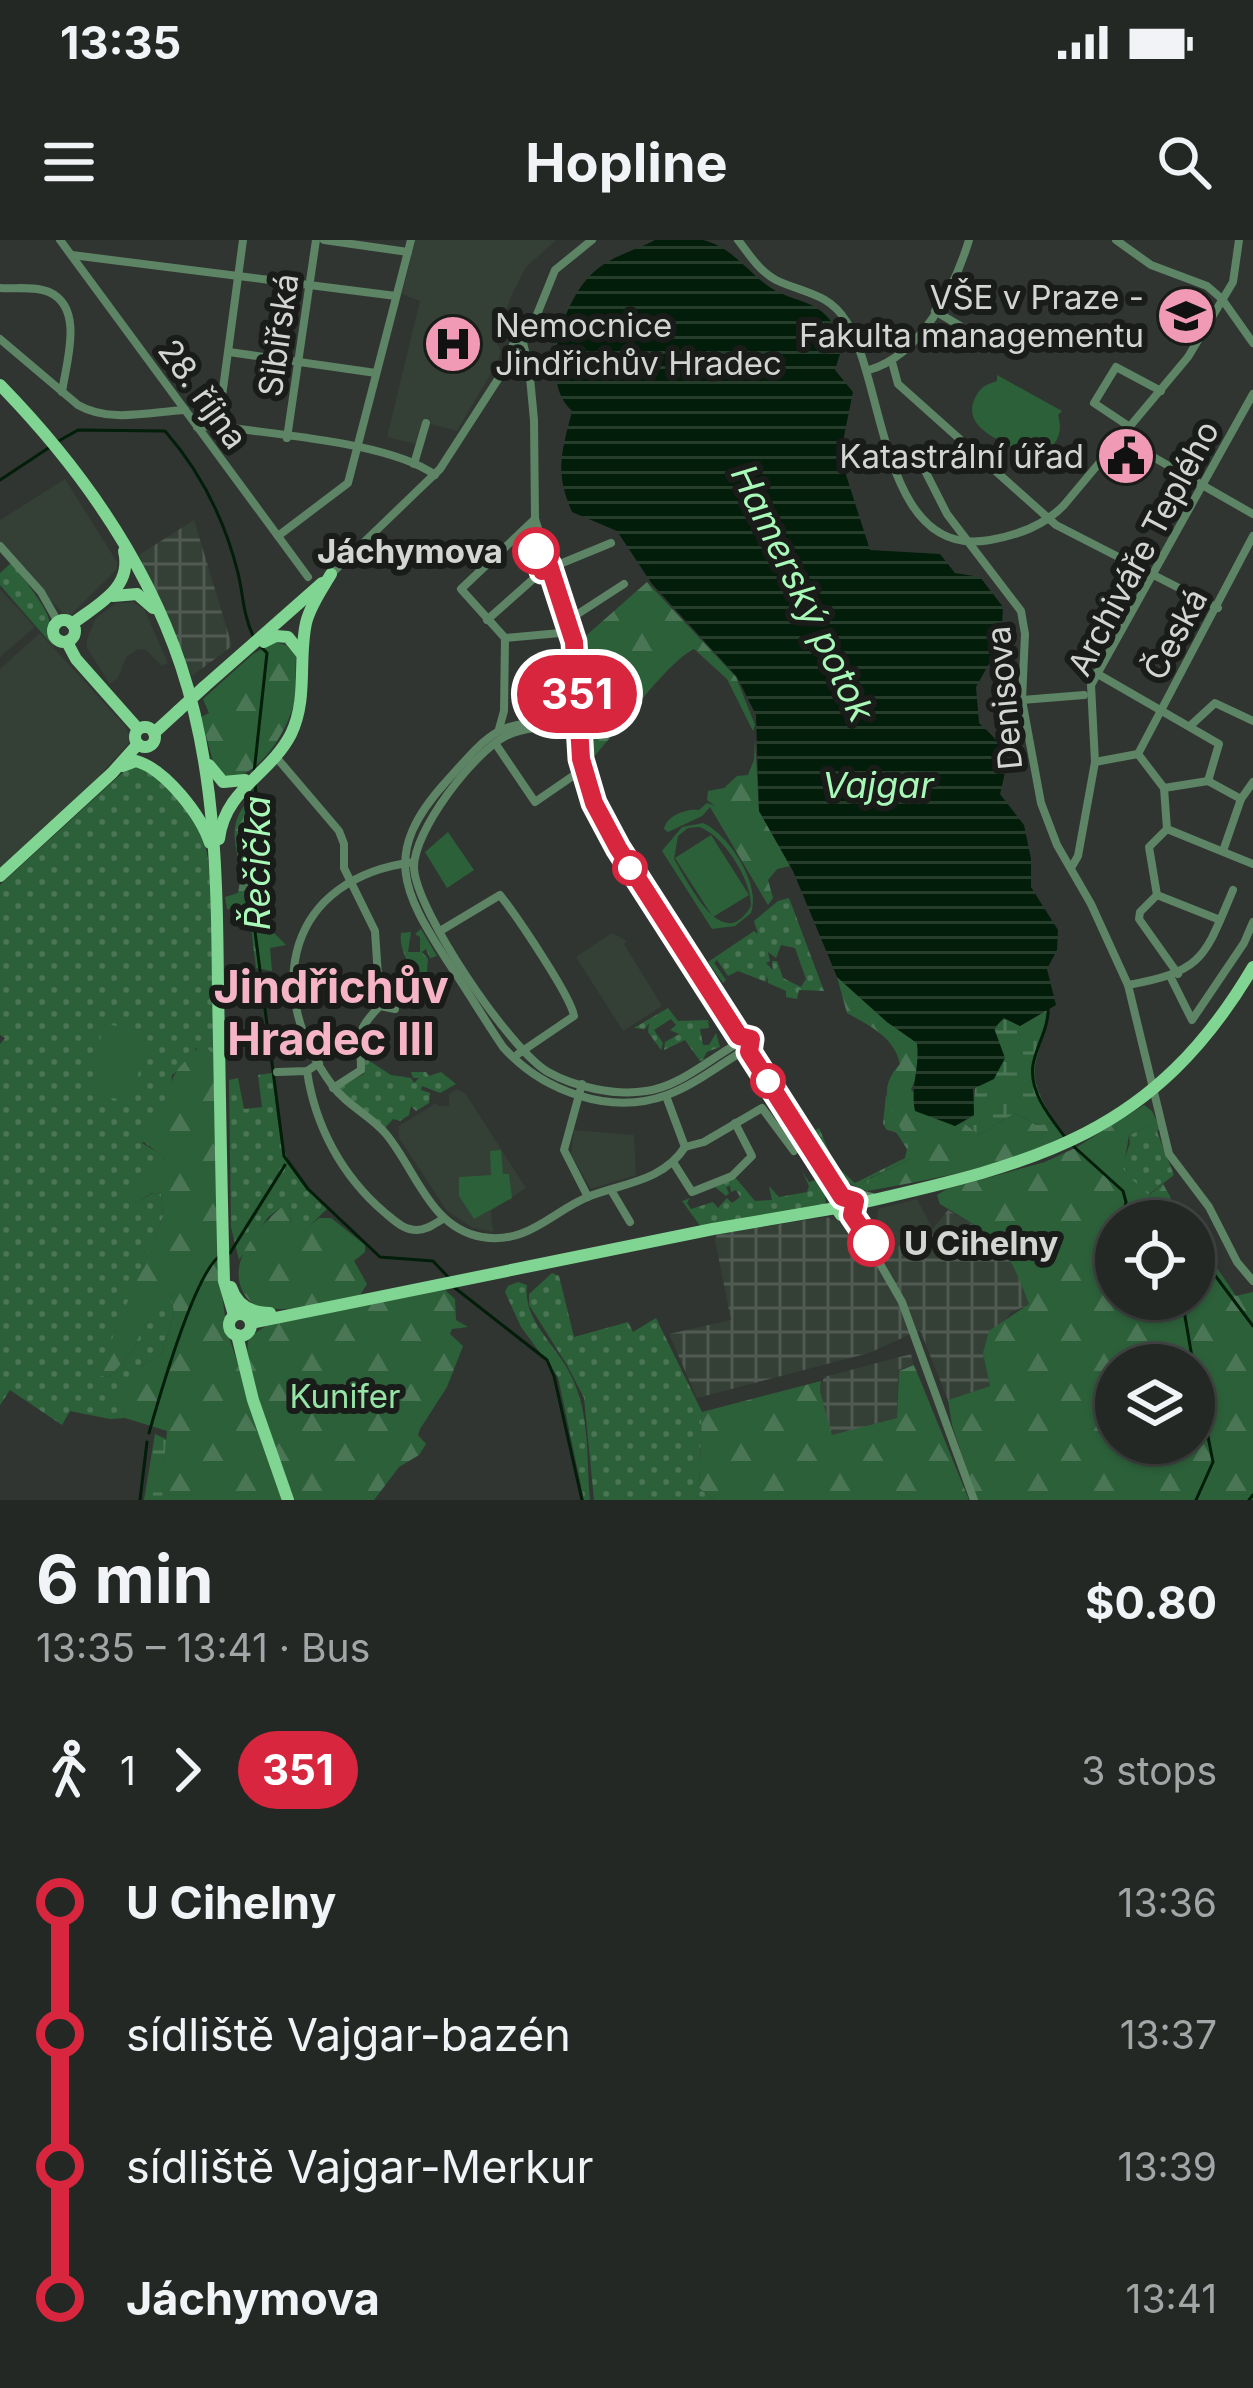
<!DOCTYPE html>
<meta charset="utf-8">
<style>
body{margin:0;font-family:Inter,sans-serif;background:#303432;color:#f1f3f6;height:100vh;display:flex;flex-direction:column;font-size:45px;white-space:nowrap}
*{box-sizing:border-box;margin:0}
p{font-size:39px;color:#a3a6a7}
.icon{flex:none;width:66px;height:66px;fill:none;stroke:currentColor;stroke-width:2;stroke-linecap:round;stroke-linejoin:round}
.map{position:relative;height:1260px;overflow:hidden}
.side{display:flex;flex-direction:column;background:#242825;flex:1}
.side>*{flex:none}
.badge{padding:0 24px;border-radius:39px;font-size:42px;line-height:78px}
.tools{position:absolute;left:1095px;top:960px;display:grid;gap:24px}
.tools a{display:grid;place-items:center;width:120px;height:120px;border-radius:50%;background:#242825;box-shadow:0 3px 9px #0004,0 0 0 3px #414442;font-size:60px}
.map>.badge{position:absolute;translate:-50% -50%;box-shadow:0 0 0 6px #fff}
.legs{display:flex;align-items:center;gap:18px;height:132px;padding:0 36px;font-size:39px}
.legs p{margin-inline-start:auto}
.summary{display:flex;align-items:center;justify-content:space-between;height:204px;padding:0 36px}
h1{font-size:66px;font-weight:700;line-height:90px}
ul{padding:0 36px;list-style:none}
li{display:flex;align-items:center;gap:42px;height:132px;font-size:45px}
li i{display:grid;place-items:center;width:18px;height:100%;margin:0 15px;background:currentColor}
li i::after{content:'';width:30px;height:30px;margin:-15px;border:9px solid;border-radius:50%;background:#242825}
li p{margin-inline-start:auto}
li:first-child i{background:linear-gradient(#0000 50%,currentColor 0)}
li:last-child i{background:linear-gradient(currentColor 50%,#0000 0)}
.status{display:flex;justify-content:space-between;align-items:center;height:84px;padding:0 60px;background:#242825;direction:ltr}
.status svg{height:33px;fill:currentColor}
header{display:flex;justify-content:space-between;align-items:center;height:156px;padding:0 36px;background:#242825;font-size:54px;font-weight:700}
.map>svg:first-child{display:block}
.built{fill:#343f36}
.industrial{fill:url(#industrial-grid)}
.grass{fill:url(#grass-dots);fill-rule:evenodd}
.forest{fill:url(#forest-firs);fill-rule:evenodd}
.wetland{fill:url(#wetland-marsh)}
.park{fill:#2c6039;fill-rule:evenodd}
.water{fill:url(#water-rules)}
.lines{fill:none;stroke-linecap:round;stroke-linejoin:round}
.stream{stroke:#021d09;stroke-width:3}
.minor{stroke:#5d8464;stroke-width:8}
.major{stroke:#80d592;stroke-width:12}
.major-bridge{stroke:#80d592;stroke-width:12}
.line-1-casing{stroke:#fff;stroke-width:27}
.line-1{stroke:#d7263d;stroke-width:18}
.stop-1-dot{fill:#fff;stroke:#d7263d;stroke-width:6}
.labels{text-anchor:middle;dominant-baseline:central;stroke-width:12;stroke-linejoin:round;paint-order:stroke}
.poi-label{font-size:33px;fill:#d2d5d2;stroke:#1a1c1a;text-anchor:end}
.street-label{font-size:33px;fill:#d2d5d2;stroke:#1a1c1a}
.stop-label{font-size:33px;font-weight:bold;fill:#d2d5d2;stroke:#1a1c1a;text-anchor:end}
.park-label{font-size:33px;fill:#96e5a6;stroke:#1a1c1a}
.water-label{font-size:36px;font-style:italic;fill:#a8f8b8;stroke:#1a1c1a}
.district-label{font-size:45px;font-weight:bold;fill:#f6b4c7;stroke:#1a1c1a}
</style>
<div class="status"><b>13:35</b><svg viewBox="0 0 49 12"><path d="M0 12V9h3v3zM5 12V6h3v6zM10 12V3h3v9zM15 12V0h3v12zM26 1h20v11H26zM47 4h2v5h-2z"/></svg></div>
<header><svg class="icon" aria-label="menu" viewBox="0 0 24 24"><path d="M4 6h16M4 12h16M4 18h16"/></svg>Hopline<svg class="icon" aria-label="search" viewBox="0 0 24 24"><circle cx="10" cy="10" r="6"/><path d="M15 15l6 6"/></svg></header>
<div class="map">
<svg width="1253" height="1260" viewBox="0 0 1253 1260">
<defs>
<pattern id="industrial-grid" width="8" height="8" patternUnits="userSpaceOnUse" patternTransform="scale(3)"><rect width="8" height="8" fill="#343f36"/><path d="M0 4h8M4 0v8" fill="none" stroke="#505a52"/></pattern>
<pattern id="grass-dots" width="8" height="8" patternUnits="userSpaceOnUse" patternTransform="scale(3)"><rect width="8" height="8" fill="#2c6039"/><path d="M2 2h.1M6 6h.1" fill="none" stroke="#4a7655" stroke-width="1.8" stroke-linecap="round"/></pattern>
<pattern id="forest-firs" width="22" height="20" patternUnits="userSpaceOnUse" patternTransform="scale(3)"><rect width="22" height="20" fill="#2c6039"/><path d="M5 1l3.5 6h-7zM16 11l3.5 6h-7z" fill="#4a7655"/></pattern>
<pattern id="wetland-marsh" width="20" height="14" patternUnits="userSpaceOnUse" patternTransform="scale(3)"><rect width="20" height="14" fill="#2c6039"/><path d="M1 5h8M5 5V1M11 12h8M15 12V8" fill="none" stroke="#4a7655"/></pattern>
<pattern id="water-rules" width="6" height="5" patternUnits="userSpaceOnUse" patternTransform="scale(3)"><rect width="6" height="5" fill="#021d09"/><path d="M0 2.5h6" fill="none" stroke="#263d2c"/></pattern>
</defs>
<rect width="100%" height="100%" fill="#303531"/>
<g class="built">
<polygon points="415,0 556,0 526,27 513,52 506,70 507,76 513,78 496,101 501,112 497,123 457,191 423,182 416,204 387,197 420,61 402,54"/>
<polygon points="65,239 117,322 117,329 68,378 0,309 0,280"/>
<polygon points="0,349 35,387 0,417"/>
<polygon points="133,362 144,369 168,423 162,426 146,410 138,409 126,417 118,438 110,444 87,408 87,399 96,378 117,363"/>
<polygon points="40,393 126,487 130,497 128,504 91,545 0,628 0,429"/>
<polygon points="612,693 627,701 624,704 662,766 623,791 576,717"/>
<polygon points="457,849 465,853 526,948 491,971 493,992 473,988 447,971 399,898 399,886 436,863 438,866 449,866 449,854"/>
<polygon points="574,890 634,895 636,935 591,949 571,915"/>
<polygon points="917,959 932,988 888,1011 877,993 878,969"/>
</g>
<g class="industrial">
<polygon points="194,280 232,406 192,436 139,315"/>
<polygon points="948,970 990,995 1010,1012 1029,1065 1011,1072 983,1113 990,1146 948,1160 920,1090 869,1113 697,1158 669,1094 731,1080 715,1000 717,994 826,977 844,983 859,1001 865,999 877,1017 933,988"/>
<polygon points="911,1114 914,1125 898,1130 897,1178 831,1196 820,1151 824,1137"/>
</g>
<g class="grass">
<path d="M11 323C19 332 48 369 49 380 50 393 47 395 55 408L0 345V333Z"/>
<path d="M132 524C154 534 185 558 196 579 221 626 213 757 214 814L196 808 190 821 172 835 169 874 142 903 164 916 162 927 130 959 137 962 153 953 161 954 163 977 98 1135 109 1137 131 1113 160 1055 171 1053 174 1074 161 1115C136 1125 117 1150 125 1178L110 1179 70 1171 62 1185 10 1150 0 1165V804L5 798 0 795V645Z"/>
<path d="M789 658 824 751 799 750 797 759 786 757V751L768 743 767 736 766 742 738 731 728 736 717 720 714 723 726 740 723 743 708 722 754 691 758 694 754 681 778 661ZM781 705 795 708 806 739 801 747 783 738 777 721H772L773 730 766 723 770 721 768 712 776 718Z"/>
<path d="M421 689 437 716 430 718 426 709 422 712 428 719 426 741 431 743 426 754 419 751C415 730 398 712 401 693L411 692 408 712H420V697L415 694Z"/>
<polygon points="668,768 678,781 708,780 709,788 700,789 703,805 709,805 716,793 720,807 707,812 703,819 711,817 700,821 685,800 664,810 665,802 679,794 670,790 676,785 671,779 654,790 663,803 661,810 648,792 649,783 645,789 634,788"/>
<polygon points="368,820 391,835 411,838 414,843 419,838 413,838 411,832 426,832 429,836 441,832 456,844 440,853 422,846 421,850 430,853 429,863 416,871 411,866 409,875 400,881 393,879 385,888 339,851 339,847 364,834 363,821"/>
<path d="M272 833C281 900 276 920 327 969L303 992 291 985 289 962 268 977 239 1020 231 987 229 840 238 838 244 869 262 867 258 835Z"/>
<path d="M886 854 910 907V919L870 938 867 951C834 941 830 920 811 893L819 888 835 925 855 943 905 918 907 909 896 892 887 890 883 884Z"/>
<path d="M782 875C795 891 834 943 834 961L829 964 825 952 826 965 701 987 682 961 690 958 687 963 691 969 713 962 718 968 727 958 732 963 740 957 736 950 731 952 730 946 726 947 729 953 726 956 715 947 734 936 755 961 772 960 769 946 779 957 807 952 809 946 802 931 809 942 816 940 806 918 800 916 778 884Z"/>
<polygon points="1149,886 1156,889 1174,935 1148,955 1127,937 1122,927 1130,903 1129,895"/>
<polygon points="552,1033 559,1036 574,1097 628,1082 633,1092 656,1078 702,1172 699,1248 715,1260 594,1260 584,1158 567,1125 529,1065 529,1054"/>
<path d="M518 1042 527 1045C523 1078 550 1099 567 1128 591 1169 586 1214 590 1260H584L558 1137 521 1087 505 1052 508 1046Z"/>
</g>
<g class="forest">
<path d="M647 342 736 437 755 485 753 491 727 439 694 409C666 422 613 498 587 524L580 401Z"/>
<path d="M275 402 286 405 296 416C295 431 297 449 294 464 285 494 261 535 228 538L215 529 201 477 209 473 203 459 253 414Z"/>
<path d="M755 499 759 571 790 626 777 629 768 640 773 658 768 665 710 567 702 576 668 592 664 589C666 576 687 568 699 570L707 563 715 566 707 560 708 551 724 548 737 536 748 535 754 520Z"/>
<path d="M250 558 265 684 286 705 270 708 272 731 256 728 249 670 227 669 225 657 238 653C247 614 218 595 250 558Z"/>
<path d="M837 737 887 782 917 803 920 827 911 850 954 886 963 882 979 895 1015 873 1036 885 1055 883 1064 896C1002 927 935 939 867 951L869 939 910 919C909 881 866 861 900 824 894 797 870 786 847 773Z"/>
<path d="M202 803 214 815 219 1033 227 1091 283 1260H161L167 1191 125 1178C116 1150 136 1125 161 1115L174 1074 171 1053 160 1056 131 1113 109 1137 97 1135 163 977 161 954 152 953 137 962 129 959 161 927 164 917 138 898 150 876 169 874C170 829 173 836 202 803Z"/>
<path d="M1144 865 1152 871 1160 888 1157 892 1149 886 1129 895 1123 931 1149 955 1163 944 1171 958 1133 981H1116V1059H1194V1027L1215 1025 1236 1056 1253 1052V1260H977L952 1185 948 1160 990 1146 983 1113 989 1091 1029 1064C1004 998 999 1000 940 964L937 955 947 949 1045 922 1077 907ZM1116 1125H1194V1203H1116Z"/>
<path d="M289 961 291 985 303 991 319 978H331L365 1005V1012L354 1021 367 1044 360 1055C332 1060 295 1073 266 1068 257 1067 249 1062 244 1054 224 1019 264 981 289 961Z"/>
<path d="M444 1049 455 1059 456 1080 468 1087 452 1089 450 1094 463 1106 447 1147 420 1189 418 1195 426 1204 419 1215 399 1227 374 1260H292C277 1217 239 1141 249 1097L266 1086Z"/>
<polygon points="914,1125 969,1260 715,1260 699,1248 702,1172 821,1141 820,1151 832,1195 897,1178 899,1131"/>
</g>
<g class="wetland">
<path d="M1049 769C1048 792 1032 819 1035 837 1036 852 1048 870 1055 883L1036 885 1015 873 979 895 963 882 974 875C973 843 982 802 1003 778L1020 786Z"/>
<polygon points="155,1194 166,1199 162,1260 144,1260"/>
</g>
<g class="park">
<path d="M997 135 1062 171 1058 175C1065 198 1052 214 1028 214 1006 203 960 189 975 158 980 147 987 144 997 141Z"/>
<path d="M703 583C729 594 762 646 751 673L735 686 712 689 662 611 682 587ZM699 587C723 594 752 641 751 666 722 716 689 643 674 619L678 596 688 588Z"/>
<polygon points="448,592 474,630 447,648 425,612"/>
<polygon points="711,595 749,655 713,677 675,618"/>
<polygon points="103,784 145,790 134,861 91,855"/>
<polygon points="501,910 503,934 509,934 512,958 474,979 459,956 459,937 491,935 490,911"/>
</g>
<path class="water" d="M655 0C670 0 689 0 703 0 729 6 745 28 764 43 796 68 824 53 843 104L835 130 853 152 840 216 870 310 940 314 955 333 980 337 1003 367 1001 402 976 447 979 483C1008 510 1010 515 1000 554L1024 585 1031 619V647L1058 690 1057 710 1047 729 1056 765 1020 786 1004 778 994 788 1005 818 994 839 973 849 974 875 955 886 915 871C910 846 920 828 917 803L887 782 837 737 793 631 759 571 756 475 737 437 652 344 617 291 572 272C554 231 562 212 572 171 537 139 563 58 595 31 613 15 635 11 655 0Z"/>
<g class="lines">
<g class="stream">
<path d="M57 202 78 190 165 191C200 231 225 281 238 333 244 358 242 370 253 396"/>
<polyline points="0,240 50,207"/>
<polyline points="254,533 267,413 262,408"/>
<polyline points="255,542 258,584 250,653 284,916 308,949 380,1017 433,1021 450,1039"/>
<path d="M1048 768C1049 788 1036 806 1033 825 1029 852 1050 877 1065 897"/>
<polyline points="1071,904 1123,951 1126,962 1122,981"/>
<polyline points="230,1013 285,925"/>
<polyline points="1194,1034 1214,1034 1253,1086"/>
<polyline points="455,1048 547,1120 554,1136 582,1260"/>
<polyline points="1182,1059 1193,1123"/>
<polyline points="1194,1126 1213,1222 1196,1260"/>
<path d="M149 1193C159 1158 195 1031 221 1015"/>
<polyline points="140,1260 147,1202"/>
<polyline points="1249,1260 1253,1255"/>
</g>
<g class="minor">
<polyline points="60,0 308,337"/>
<polyline points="324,0 408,12"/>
<path d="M738 0C749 14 759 31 776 40 803 53 829 53 846 81 886 143 880 320 990 300 1018 295 1044 286 1064 265L1188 117 1233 42 1239 0"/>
<polyline points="1116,0 1151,25 1207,46 1222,59 1253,103"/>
<polyline points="72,15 396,56"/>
<path d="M0 48C15 49 36 46 49 52 85 68 66 123 62 152"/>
<polyline points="935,71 992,105"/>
<path d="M0 99 78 165C109 183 150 172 185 170"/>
<polyline points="523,103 529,127 534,180 535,279 574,402 578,486 587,543 618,608 739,796 751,799 749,812 842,956"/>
<polyline points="229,112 376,133"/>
<polyline points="516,113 513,105 527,99 555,30 592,0"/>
<polyline points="892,122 898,144 1056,285 1218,368"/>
<path d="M869 130C921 115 954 49 969 0"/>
<polyline points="218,186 243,0"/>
<path d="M197 187 218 186C275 195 390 202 435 235"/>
<polyline points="1130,187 1094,163 1116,127 1161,151"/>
<polyline points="287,198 316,0"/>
<polyline points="1120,198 1253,274"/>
<polyline points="918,217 947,274 1021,371 1025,394 1022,460 1041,563 1057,605 1091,664 1128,745 1169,914 1209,967 1237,1022 1253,1041"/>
<polyline points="414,224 426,183"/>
<polyline points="534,280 531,290 542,331"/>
<polyline points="278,296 348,243 411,0"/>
<polyline points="0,306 41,352 58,382"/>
<polyline points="550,328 611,303"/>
<polyline points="331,334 440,229 515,113"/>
<polyline points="487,380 549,325"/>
<polyline points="567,381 624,344"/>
<polyline points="505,398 461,349 535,279"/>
<polyline points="1096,433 1219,504 1208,541 1164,548"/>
<polyline points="1022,460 1084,455"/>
<path d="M578 479C496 485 500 481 445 543 382 613 402 651 448 722 467 750 484 779 503 807 542 851 610 876 667 855 694 845 716 827 740 813"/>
<path d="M578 486C555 487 527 485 506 496 474 512 413 591 414 628 416 671 510 810 548 832 575 847 615 856 646 851 678 847 707 821 735 805"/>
<polyline points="1190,486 1215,463 1253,481"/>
<polyline points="499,489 504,471 505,398 571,392"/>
<polyline points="495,503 535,562 583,529"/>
<polyline points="1138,514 1253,296"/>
<polyline points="1138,514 1164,548 1167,589 1253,624"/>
<polyline points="276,517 339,591 344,604 344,628 375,691 380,766"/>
<polyline points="1095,522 1138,514"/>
<polyline points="1208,541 1241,559"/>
<polyline points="1167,589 1149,607 1157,655 1220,680"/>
<polyline points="1223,611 1241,559 1253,542"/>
<path d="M414 622C288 638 261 749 332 845 347 866 370 875 386 894 416 930 430 988 482 997 528 1005 552 971 590 956 624 943 663 941 685 907"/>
<polyline points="1071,628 1078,616 1095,522 1091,445 1253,154"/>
<polyline points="1157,655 1140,672 1139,679 1178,734"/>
<path d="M440 691 500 655C515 674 571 756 574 776L518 814"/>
<polyline points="1170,736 1192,780 1244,703 1253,682"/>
<path d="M1128 745C1204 731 1204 718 1233 650"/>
<path d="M307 831C315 886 342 936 384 972 394 980 403 990 417 990 427 990 434 984 443 979"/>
<polyline points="277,832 307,831 319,823"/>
<polyline points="582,844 564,910 588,957"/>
<path d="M333 848 361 830C361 795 354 792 380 766L395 769"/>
<polyline points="666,856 685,907 704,902 762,868 794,911"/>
<polyline points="673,922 692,952 732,936 752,916 735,883"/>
<polyline points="837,941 855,953 872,957"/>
<polyline points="611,950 630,982"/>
<polyline points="852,975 902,1062 974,1260"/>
</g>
<g class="major">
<path d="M0 145C78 225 145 319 181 426 216 531 217 640 218 750 220 847 221 944 224 1041L234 1075"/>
<polyline points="113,356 137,354 153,368"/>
<circle cx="64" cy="391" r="11"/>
<path d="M72 384C98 364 133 348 124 311"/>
<polyline points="67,402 76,419 138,489"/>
<polyline points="264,402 276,396 288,397 301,413"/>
<polyline points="204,447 322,343"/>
<circle cx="145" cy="497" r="10"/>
<polyline points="154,493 178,471"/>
<polyline points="209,525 223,542 245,540"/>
<path d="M123 526 136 521C165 529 201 575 210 603"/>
<path d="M219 599C225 549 270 535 291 494 308 459 298 420 306 383 310 366 322 349 331 334"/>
<polyline points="0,636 112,533 138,504"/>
<path d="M836 968 837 962 845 956 856 964C1035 923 1153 897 1253 727"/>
<path d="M231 1047C237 1066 251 1073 270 1073"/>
<circle cx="240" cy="1085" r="11"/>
<polyline points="251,1083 713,989 836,968 841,975 849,976 856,964"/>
<polyline points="237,1095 253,1160 288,1260"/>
</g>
<polyline class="major-bridge" points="178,471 204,447"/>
</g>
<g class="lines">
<g class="line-1-casing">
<polyline id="line-1" points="536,311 542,331 549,325 574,402 581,519 594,563 618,608 739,796 751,799 749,812 842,957 855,961 852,975 871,1003"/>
</g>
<use href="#line-1" class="line-1"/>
</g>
<defs>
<g id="university-disc" transform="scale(3)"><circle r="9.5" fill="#f09ab5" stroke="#1a1c1a"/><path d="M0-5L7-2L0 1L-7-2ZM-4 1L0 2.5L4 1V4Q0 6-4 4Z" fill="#111"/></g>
<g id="hospital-disc" transform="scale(3)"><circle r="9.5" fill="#f09ab5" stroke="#1a1c1a"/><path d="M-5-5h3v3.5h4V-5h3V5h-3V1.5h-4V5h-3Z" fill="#111"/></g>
<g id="civic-disc" transform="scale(3)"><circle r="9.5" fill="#f09ab5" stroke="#1a1c1a"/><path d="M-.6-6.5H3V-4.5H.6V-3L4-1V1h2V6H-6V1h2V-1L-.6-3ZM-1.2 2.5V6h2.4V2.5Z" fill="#111"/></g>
</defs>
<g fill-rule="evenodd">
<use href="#university-disc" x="1186" y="76"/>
<use href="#hospital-disc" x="453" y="104"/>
<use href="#civic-disc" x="1126" y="216"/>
</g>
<g class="stop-1-dot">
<circle cx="536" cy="311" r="21"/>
<circle cx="630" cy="628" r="15"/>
<circle cx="768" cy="841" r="15"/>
<circle cx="871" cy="1003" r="21"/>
</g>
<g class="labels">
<g class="poi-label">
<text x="1144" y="57">VŠE v Praze -<tspan x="1144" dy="38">Fakulta managementu</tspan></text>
<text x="495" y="85" text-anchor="start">Nemocnice<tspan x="495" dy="38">Jindřichův Hradec</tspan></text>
<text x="1084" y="216">Katastrální úřad</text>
</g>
<g class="street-label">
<text transform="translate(278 95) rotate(-82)">Sibiřská</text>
<text transform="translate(203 154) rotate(54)">28. října</text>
<text transform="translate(1143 308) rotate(-62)">Archiváře Teplého</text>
<text transform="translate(1175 394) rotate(-62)">Česká</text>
<text transform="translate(1004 458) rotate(-95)">Denisova</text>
</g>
<g class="stop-label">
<text x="503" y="311">Jáchymova</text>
<text x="904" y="1003" text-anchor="start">U Cihelny</text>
</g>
<g class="park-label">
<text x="345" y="1156">Kunifer</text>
</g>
<g class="water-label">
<text transform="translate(803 353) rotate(64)">Hamerský potok</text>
<text x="878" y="545">Vajgar</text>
<text transform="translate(257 623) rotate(-90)">Řečička</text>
</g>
<g class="district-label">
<text x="331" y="746">Jindřichův<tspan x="331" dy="52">Hradec III</tspan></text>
</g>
</g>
</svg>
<div class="tools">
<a><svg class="icon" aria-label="locate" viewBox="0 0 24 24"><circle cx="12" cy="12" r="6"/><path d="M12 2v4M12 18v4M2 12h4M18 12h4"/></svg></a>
<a><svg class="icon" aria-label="layers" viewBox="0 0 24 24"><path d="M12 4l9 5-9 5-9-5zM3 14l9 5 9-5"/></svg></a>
</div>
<b class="badge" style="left:577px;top:454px;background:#d7263d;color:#fff">351</b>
</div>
<section class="side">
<div class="summary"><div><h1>6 min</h1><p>13:35 – 13:41 · Bus</p></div><b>$0.80</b></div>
<div class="legs"><svg class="icon" aria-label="walk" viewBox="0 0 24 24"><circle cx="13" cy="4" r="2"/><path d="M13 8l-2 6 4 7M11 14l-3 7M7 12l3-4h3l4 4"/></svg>1<svg class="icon" aria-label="forward" viewBox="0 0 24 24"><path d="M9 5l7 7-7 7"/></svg><b class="badge" style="background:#d7263d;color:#fff">351</b><p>3 stops</p></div>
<ul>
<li><i style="color:#d7263d"></i><b>U Cihelny</b><p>13:36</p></li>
<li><i style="color:#d7263d"></i><span>sídliště Vajgar-bazén</span><p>13:37</p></li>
<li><i style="color:#d7263d"></i><span>sídliště Vajgar-Merkur</span><p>13:39</p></li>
<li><i style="color:#d7263d"></i><b>Jáchymova</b><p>13:41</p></li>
</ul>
</section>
